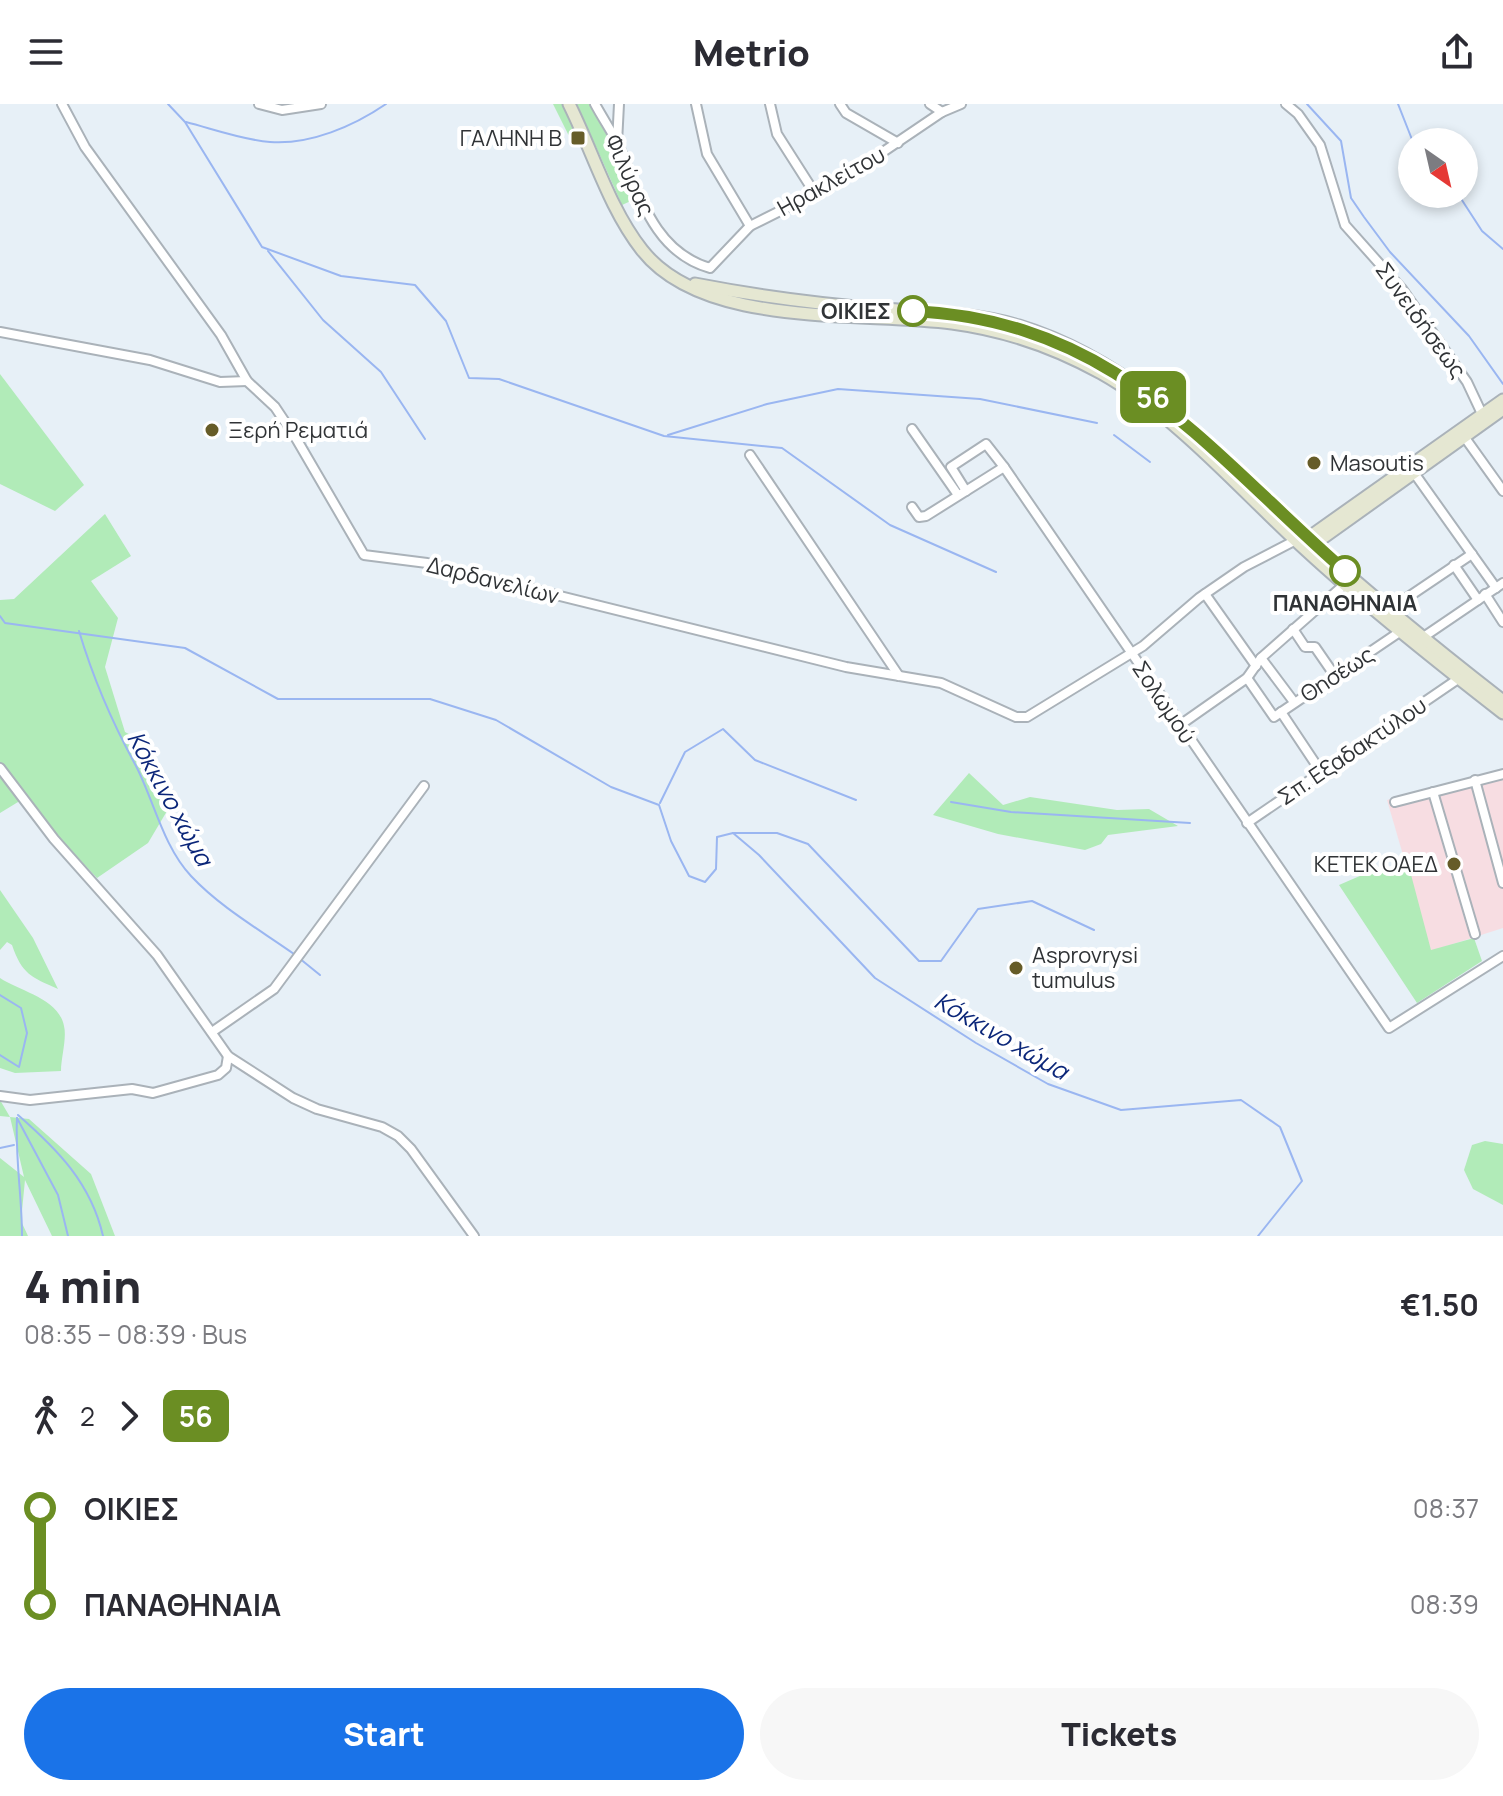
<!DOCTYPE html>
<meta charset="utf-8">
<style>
body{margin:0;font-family:Manrope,sans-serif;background:#f7f7f7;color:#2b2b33;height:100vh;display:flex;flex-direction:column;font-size:30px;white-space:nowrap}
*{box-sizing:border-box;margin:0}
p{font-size:26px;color:#7c7c81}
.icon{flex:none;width:44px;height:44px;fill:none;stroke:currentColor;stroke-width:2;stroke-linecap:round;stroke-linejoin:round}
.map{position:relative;height:1132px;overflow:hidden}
.drawer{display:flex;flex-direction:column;background:#fff;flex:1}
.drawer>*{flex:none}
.badge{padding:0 16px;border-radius:12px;font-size:28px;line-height:52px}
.needle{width:52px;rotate:146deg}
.fabs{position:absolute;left:1398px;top:24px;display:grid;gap:16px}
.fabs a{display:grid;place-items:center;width:80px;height:80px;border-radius:50%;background:#fff;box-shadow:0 4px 12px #0003;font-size:40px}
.map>.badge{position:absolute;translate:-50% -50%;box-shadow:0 0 0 4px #fff}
.legs{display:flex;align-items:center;gap:12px;height:88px;padding:0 24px;font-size:26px}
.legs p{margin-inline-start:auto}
.head{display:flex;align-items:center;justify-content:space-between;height:136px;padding:0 24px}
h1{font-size:44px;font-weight:800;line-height:60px}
.action{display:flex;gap:16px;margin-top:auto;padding:16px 24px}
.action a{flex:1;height:92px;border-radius:48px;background:#1a73e8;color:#fff;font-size:32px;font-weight:800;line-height:92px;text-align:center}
.action a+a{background:#f7f7f7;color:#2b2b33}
ul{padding:0 24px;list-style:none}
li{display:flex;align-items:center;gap:28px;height:96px;font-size:30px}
li i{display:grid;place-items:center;width:12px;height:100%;margin:0 10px;background:currentColor}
li i::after{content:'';width:20px;height:20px;margin:-10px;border:6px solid;border-radius:50%;background:#fff}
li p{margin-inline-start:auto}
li:first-child i{background:linear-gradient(#0000 50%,currentColor 0)}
li:last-child i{background:linear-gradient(currentColor 50%,#0000 0)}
header{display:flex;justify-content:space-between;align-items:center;height:104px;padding:0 24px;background:#fff;font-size:36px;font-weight:800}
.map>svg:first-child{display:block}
.education{fill:#f7dde2}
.green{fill:#b1ebb8}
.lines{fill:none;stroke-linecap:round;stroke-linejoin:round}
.stream{stroke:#9ab6f1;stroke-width:2}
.minor-casing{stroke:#aab2b9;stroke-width:12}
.secondary-casing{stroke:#aab2b9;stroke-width:15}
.minor{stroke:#fff;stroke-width:8}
.secondary{stroke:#e5e7d2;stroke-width:11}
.line-1-casing{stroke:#fff;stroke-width:18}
.line-1{stroke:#6b8e23;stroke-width:12}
.poi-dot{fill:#665c28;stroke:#fff;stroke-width:3}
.stop-1-dot{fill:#fff;stroke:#6b8e23;stroke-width:4}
.labels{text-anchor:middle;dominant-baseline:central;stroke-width:8;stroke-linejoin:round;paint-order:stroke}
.poi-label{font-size:22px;fill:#303336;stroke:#fff;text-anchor:start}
.street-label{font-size:22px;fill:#303336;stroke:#fff}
.stop-label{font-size:22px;font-weight:bold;fill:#303336;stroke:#fff;text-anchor:end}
.water-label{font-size:24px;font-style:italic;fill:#0b2679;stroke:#fff}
</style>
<header><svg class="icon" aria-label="menu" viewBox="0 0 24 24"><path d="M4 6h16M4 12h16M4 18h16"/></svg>Metrio<svg class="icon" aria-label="share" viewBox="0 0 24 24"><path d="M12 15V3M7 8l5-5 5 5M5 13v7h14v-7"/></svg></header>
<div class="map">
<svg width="1503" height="1132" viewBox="0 0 1503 1132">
<rect width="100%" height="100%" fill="#e7f0f7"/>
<polygon class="education" points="1503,665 1503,824 1431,847 1387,696"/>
<g class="green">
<polygon points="553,0 564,0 588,52 568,30"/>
<polygon points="577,0 589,0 610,37 633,96 622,101"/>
<polygon points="0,270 84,381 55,407 0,380"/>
<polygon points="105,410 131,452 91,477 118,514 105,563 125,628 142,637 167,707 148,739 97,774 23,695 0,709 0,496 14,495"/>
<polygon points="969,669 1003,701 1030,693 1117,706 1149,705 1178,722 1108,731 1101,740 1085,746 998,730 933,711"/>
<polygon points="1409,763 1431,846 1474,834 1482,857 1417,899 1339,781 1369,768"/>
<path d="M0 786 33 834 58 885C31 873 22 870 12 841L7 838 0 846Z"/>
<path d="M0 874C20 887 59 895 64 922 67 934 61 954 61 967L15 969 0 964Z"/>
<polygon points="0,996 10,1013 29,1015 91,1070 115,1132 52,1132 25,1076 21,1117 28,1132 0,1132 0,1054 24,1073 10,1013 0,1012"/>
<polygon points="1485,1037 1503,1040 1503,1101 1473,1085 1464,1066 1472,1041"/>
</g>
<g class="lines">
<g class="stream">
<polyline points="168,0 185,18 262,143 341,172 415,181 446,217 469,274 499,275 664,332 782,344 890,421 996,468"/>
<polyline points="1307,0 1341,37 1351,94 1364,113 1390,148 1469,232 1503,280"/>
<polyline points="1398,0 1413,38"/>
<path d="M186 18C213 25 243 36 270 38 310 41 354 22 386 0"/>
<polyline points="1458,90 1482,127 1503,145"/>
<polyline points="268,147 323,216 381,268 425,335"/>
<polyline points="668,331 767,300 838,285 980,295 1097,319"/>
<polyline points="1114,331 1150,358"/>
<polyline points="0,512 5,519 185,544 278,595 430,595 496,616 611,683 659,701 671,737 689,772 705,778 716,765 717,733 733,729 759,751 875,874 976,939 1048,980 1121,1006 1241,996 1280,1023 1302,1077 1258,1132"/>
<path d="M79 527C93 574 113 620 136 662 154 697 163 742 191 772 220 803 260 826 294 850"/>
<polyline points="951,698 1011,708 1190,719"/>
<polyline points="660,699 685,648 723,625 755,656 856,696"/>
<polyline points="733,729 777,729 808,740 919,857 941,857 978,805 1032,797 1094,826"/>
<polyline points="299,854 320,871"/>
<polyline points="0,891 21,904 27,929 19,963 0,951"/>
<path d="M18 1011C57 1045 91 1079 103 1132"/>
<polyline points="17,1014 58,1091 68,1132"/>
<path d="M17 1014C15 1054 22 1092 22 1132"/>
<polyline points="0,1044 14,1041"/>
</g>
<g class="minor-casing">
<g id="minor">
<polyline points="62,0 85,43 221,231 247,277 275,303 297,336 364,451 427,459 846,563 941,579 1016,613 1027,613 1143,542 1199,494 1244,463 1296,436"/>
<polyline points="259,0 282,6 321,0"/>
<path d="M595 0C602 13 610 25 617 38 639 86 651 147 710 164L750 122 840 77 942 8 961 0"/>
<polyline points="696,0 707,50 750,122"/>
<polyline points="770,0 777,30 814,88"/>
<polyline points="840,0 846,9 898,39"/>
<polyline points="930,0 942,8"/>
<polyline points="1286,0 1298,10 1320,41 1345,121 1402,185 1467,278 1483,312"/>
<polyline points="617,39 619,0"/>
<polyline points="0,228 150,256 220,278 247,277"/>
<polyline points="912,325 958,391"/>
<polyline points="1463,331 1503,387"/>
<polyline points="750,351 899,572"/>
<polyline points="1412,366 1496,484"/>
<polyline points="966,387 951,363 986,340 1004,363"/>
<polyline points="912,403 919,413 926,412 1004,363 1389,924 1503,852"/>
<polyline points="1454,461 1478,496"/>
<polyline points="1205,490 1256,562"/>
<polyline points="1485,490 1503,518"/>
<polyline points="1389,506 1472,450"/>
<polyline points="1293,525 1305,543 1315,543 1335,572"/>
<polyline points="1422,534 1503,479"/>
<polyline points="1261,554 1294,598"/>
<polyline points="1247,574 1274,613 1401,527"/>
<polyline points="1281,608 1321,668"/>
<polyline points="1180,621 1247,574 1261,554 1345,480"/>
<polyline points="0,664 54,735 157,851 228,952 293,994 317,1005 382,1023 398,1032 411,1045 474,1132"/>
<polyline points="1475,676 1503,779"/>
<polyline points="1433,688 1475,830"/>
<polyline points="1395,698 1503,670"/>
<polyline points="1247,719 1458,575"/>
<polyline points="212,928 274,885 424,682"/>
<polyline points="0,992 30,996 132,985 153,989 218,971 226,964 228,952"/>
</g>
</g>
<g class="secondary-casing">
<g id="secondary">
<path d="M569 0C593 48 609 104 642 146 704 225 862 207 952 219 1005 226 1054 243 1101 269 1179 313 1241 387 1307 447 1369 504 1436 557 1503 609"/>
<path d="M695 180C757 192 818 200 881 205 927 208 974 209 1019 222 1141 259 1226 359 1317 443 1377 497 1440 548 1503 597"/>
<polyline points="1308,434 1503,296"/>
<polyline points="1310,443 1503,305"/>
</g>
</g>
<use href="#minor" class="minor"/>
<use href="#secondary" class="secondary"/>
</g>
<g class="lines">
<g class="line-1-casing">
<path id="line-1" d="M913 207C1116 217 1205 344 1345 467"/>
</g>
<use href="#line-1" class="line-1"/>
</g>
<g class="poi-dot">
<rect x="570" y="26" width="16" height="16" rx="4"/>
<circle cx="212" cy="326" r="8"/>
<circle cx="1314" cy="359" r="8"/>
<circle cx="1454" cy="760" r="8"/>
<circle cx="1016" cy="864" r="8"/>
</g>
<g class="stop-1-dot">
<circle cx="913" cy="207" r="14"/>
<circle cx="1345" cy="467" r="14"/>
</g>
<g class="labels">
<g class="poi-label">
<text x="562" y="34" text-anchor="end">ΓΑΛΗΝΗ Β</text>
<text x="228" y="326">Ξερή Ρεματιά</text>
<text x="1330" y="359">Masoutis</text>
<text x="1438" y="760" text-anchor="end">ΚΕΤΕΚ ΟΑΕΔ</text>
<text x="1032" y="851">Asprovrysi<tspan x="1032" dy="25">tumulus</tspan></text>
</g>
<g class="street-label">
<text transform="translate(630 71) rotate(65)">Φιλύρας</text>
<text transform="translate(831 77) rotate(-29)">Ηρακλείτου</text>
<text transform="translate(1421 216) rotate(54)">Συνειδήσεως</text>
<text transform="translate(493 476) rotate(14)">Δαρδανελίων</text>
<text transform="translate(1337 570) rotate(-33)">Θησέως</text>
<text transform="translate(1164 598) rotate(56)">Σολωμού</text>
<text transform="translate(1352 647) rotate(-34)">Σπ. Εξαδακτύλου</text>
</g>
<g class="stop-label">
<text x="891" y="207">ΟΙΚΙΕΣ</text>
<text x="1345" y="499" text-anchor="middle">ΠΑΝΑΘΗΝΑΙΑ</text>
</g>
<g class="water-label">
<text transform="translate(171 694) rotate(61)">Κόκκινο χώμα</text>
<text transform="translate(1002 931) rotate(30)">Κόκκινο χώμα</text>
</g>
</g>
</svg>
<div class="fabs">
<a><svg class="needle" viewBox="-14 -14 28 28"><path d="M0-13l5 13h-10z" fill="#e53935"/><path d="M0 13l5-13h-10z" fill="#7c7c81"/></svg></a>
</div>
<b class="badge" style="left:1153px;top:293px;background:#6b8e23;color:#fff">56</b>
</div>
<section class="drawer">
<div class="head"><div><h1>4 min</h1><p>08:35 – 08:39 · Bus</p></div><b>€1.50</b></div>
<div class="legs"><svg class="icon" aria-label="walk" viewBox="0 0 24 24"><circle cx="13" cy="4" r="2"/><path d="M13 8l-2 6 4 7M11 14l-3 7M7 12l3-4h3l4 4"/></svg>2<svg class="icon" aria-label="forward" viewBox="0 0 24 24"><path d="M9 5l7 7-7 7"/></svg><b class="badge" style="background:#6b8e23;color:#fff">56</b></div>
<ul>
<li><i style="color:#6b8e23"></i><b>ΟΙΚΙΕΣ</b><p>08:37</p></li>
<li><i style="color:#6b8e23"></i><b>ΠΑΝΑΘΗΝΑΙΑ</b><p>08:39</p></li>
</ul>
<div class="action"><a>Start</a><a>Tickets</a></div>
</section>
